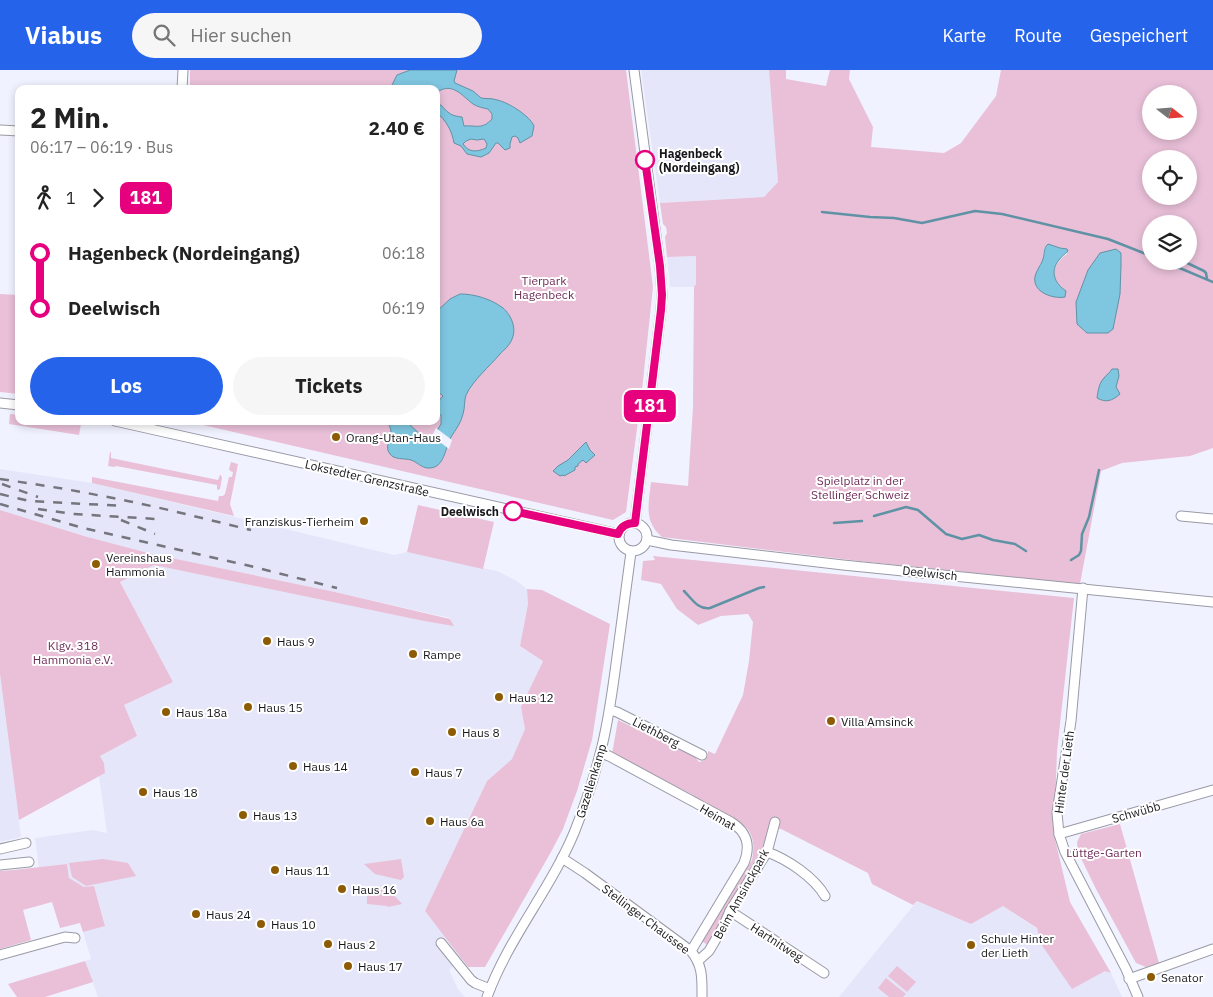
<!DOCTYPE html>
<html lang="de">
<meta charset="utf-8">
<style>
body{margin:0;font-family:"IBM Plex Sans",sans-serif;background:#f6f6f6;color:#222;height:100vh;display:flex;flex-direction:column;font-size:19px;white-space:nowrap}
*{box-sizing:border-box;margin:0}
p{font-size:16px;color:#767676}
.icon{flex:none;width:28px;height:28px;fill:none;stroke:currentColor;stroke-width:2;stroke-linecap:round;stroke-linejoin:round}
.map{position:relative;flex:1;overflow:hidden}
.drawer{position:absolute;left:15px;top:15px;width:425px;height:340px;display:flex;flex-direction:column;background:#fff;border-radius:10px;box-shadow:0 2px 8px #0003}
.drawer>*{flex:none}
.badge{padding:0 10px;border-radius:8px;font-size:18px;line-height:32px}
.needle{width:32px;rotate:107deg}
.controls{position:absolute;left:1142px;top:15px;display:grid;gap:10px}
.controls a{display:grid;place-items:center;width:55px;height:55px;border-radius:50%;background:#fff;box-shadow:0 2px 8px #0003;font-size:25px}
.map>.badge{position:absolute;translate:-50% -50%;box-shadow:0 0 0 2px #fff}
.legs{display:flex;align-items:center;gap:8px;height:55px;padding:0 15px;font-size:16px}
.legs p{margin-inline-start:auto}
.overview{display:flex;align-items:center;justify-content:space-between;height:85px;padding:0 15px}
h1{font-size:28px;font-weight:700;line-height:38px}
.primary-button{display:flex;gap:10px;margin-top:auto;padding:10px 15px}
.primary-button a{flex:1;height:58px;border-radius:30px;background:#2563eb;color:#fff;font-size:20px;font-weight:700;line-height:58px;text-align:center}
.primary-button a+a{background:#f6f6f6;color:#222}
ul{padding:0 15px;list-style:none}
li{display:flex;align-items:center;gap:18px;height:55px;font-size:19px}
li i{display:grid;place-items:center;width:8px;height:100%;margin:0 6px;background:currentColor}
li i::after{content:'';width:12px;height:12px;margin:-6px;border:4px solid;border-radius:50%;background:#fff}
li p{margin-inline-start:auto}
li:first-child i{background:linear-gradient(#0000 50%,currentColor 0)}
li:last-child i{background:linear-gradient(currentColor 50%,#0000 0)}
header{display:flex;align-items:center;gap:30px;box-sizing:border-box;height:70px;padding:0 25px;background:#2563eb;color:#fff}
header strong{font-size:24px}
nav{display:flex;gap:28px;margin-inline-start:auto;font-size:18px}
.search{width:350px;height:45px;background:#f6f6f6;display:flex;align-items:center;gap:12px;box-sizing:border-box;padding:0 18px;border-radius:28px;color:#767676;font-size:19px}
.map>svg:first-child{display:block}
.built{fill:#e5e6f9}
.green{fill:#e9c0d8;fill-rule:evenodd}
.water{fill:#7fc6e0;stroke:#6092a5;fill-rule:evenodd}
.pier{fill:#f1f2ff}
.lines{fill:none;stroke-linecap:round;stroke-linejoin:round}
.stream{stroke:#6092a5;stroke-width:2.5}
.minor-casing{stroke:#9a9aa6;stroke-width:11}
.minor{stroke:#fff;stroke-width:9}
.rail{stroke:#75757d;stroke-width:2.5;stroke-dasharray:9 9;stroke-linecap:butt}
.line-1-casing{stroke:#fff;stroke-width:11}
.line-1{stroke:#e6007e;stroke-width:8}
.stop-1-dot{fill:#fff;stroke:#e6007e;stroke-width:2.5}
.poi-dot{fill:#8c5b04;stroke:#fff;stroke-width:2}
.labels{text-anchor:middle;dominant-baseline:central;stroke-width:4;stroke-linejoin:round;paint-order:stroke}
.stop-label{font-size:12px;font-weight:bold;fill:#17171c;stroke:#fff;text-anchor:start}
.park-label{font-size:12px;fill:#702d59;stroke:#fff}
.poi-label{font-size:12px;fill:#17171c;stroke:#fff;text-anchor:start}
.street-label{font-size:12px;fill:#17171c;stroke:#fff}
</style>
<header>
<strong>Viabus</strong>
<div class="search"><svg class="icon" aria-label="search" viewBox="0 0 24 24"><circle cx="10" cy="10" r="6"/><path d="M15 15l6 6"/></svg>Hier suchen</div>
<nav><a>Karte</a><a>Route</a><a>Gespeichert</a></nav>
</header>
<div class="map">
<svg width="1213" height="927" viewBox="0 0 1213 927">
<rect width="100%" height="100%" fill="#f1f2ff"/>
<g class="built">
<polygon points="641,0 769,0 778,112 764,127 660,133"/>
<polygon points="696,186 696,214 694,217 670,217 667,187"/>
<polygon points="0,399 92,413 394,485 407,482 497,501 517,511 527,519 528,534 520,576 543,590 521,637 525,659 512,689 487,711 425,841 463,889 449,900 458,919 465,927 98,927 85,891 91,889 83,862 105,855 94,816 84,817 69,808 67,794 39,798 35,768 93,760 107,763 99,706 105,703 104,693 100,686 124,635 173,612 120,512 154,495 424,551 453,555 450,548 335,522 152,484 84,466 0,440"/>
<polygon points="0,604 21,767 0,772"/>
<polygon points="917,831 971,854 1003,836 1093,896 1111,903 1122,927 839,927"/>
</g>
<g class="green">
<polygon points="190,0 626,0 653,217 639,348 638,351 626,442 613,450 186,351 436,351 436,19 191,19 190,14"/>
<path d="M769 0H786V9L826 16 830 0H850L849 9 873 57 871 77 944 83 961 73 996 26 1001 0H1213V378L1190 386 1122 393 1101 401 1080 514 859 491 662 467C643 451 649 433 651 412L688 416 693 337 694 217 696 214V186L667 187 665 167 667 163 666 157 663 154 660 133 764 127 778 112ZM1151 24H1189V61H1151ZM1151 89H1189V126H1151ZM1151 154H1189V191H1151ZM1051 175 1060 178 1066 179 1067 184C1058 190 1050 202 1056 212 1060 219 1061 220 1063 227L1051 226 1039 197 1043 190 1044 179Z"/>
<polygon points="0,224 19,225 19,324 0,322"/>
<polygon points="10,344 19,345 19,351 60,351 81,354 79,365 9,354"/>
<polygon points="110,382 111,382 111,388 218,410 220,405 221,405 222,408 220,419 217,420 217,415 116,396 114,397 108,396"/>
<polygon points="231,392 238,394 230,434 234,446 92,413 92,407 218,431 219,426 223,426 225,424 229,407 232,407 233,402 230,401 229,399"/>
<polygon points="418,435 494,452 483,499 407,482"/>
<polygon points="0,440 84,466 152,484 335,522 450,549 454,556 424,551 154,495 120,512 173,612 124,635 137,666 100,686 104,693 105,703 19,750 0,604"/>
<path d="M653 486 1074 528 1057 681 1054 765 1070 832 1111 903 1105 901 1072 919 1041 874 1037 858 1003 836 971 854 917 831 913 835 872 814 868 803 781 759 770 757 764 775 726 839 719 855 708 875 701 871 752 790C757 763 748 755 725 744 715 738 704 732 693 727V725L612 684 618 650 695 687 699 692C706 691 708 687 708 681L715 684 743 625 749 591 753 552 748 544 721 546 698 555 677 539 661 514 641 510 643 491 655 490Z"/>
<polygon points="527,519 542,520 610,554 592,670 577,721 563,759 551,782 485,897 468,897 425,841 487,711 512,689 525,659 521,637 543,591 520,576 528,534"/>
<polygon points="1120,754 1159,893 1146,897 1136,893 1096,819 1078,782 1077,772 1081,764"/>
<polygon points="103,789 128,793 136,806 86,816 72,807 69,793"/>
<polygon points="401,789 404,807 401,810 375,804 364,794"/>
<polygon points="67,794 69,808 84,817 94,816 105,856 83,862 80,853 60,858 52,832 23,840 31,870 0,879 0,801 14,800"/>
<path d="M373 816C388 819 392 822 402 834L388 837 387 836 367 834V818Z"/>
<polygon points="85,891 93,912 45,927 17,927 8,914"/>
<polygon points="897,896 916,912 907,922 888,906"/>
<polygon points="886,908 906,924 903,927 889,927 878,918"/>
</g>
<g class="water">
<path d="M410 0H457L454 11 455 13 473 21 481 28C486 29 492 28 497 30 508 32 530 46 534 56L532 66 520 73 518 68 515 66 512 67 510 74V78L505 80 498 73H496L489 83 481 87 467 84 461 76 454 73C452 61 446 50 436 42V35H441C448 43 451 46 462 47L464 56C476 55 482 60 492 49V44L488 39C483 38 478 37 473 34 461 25 452 11 436 23V19H393L392 15 397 5ZM471 69 477 70 484 69 487 74 486 78C477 82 469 83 463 74L466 71Z"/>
<path d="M1048 174 1060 178 1067 179 1068 181C1065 184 1062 186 1059 190 1050 201 1054 213 1066 221L1065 227C1055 229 1037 224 1035 212 1033 204 1041 196 1043 189 1045 183 1043 179 1048 174Z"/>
<polygon points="1116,179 1121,183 1121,195 1120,224 1113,259 1108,263 1087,263 1077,254 1076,232 1088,200 1100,183"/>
<path d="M460 224C475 224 491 229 503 238 511 245 517 258 512 269 510 275 504 280 500 284 490 296 473 310 466 325 464 331 465 338 463 344 461 353 456 359 451 367 445 377 445 399 428 398 422 398 417 392 411 390 404 388 394 390 390 384 384 377 391 370 391 362 391 358 389 355 387 351H401L404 353 406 351 426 370 432 369 441 354V345L436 342V334L443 326 436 320V242L450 229Z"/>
<path d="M1112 299H1118L1119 306 1116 317 1120 324C1112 331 1106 333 1097 328 1098 321 1099 313 1104 308 1107 304 1109 304 1112 299Z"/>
<polygon points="586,372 590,380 595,385 586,393 583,390 578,394 578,396 575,397 575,400 564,406 563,405 560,406 553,401 558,396 568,390"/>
</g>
<polygon class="pier" points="436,358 452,370 449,379 432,366"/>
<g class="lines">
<g class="stream">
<polyline points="822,142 870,147 894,148 922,153 975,141 1002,144 1108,169 1151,186"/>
<polyline points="1163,191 1213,212"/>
<polyline points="1183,191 1204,201 1206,203 1207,209"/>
<polyline points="874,446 906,437 918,440 946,464 962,469 979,465 993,470 1015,474 1026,481"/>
<polyline points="834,453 862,451"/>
<polyline points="1071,490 1079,485 1081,481 1082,464 1089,447 1099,400"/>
<path d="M684 521C692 529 698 540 710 538L759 518 764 517"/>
</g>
<g class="minor-casing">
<g id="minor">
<polyline points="634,0 660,196 662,225 661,240 635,453"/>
<polyline points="182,19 183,0"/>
<polyline points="0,60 19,61"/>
<polyline points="0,333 19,335"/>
<polyline points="115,351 619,464"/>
<polyline points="1181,446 1213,449"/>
<circle cx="633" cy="467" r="14"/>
<polyline points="647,470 671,475 843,495 1213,532"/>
<polyline points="1083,518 1071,651 1057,743 1059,764 1065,782 1126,899 1138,927"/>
<polyline points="610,640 617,642 702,685"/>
<path d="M601 683 609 686 731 752C747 762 751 775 744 793L691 881"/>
<polyline points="1059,764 1213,720"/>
<polyline points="0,779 26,773"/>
<path d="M767 782C787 789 814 807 825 826"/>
<path d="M562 788 585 803 691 881C703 896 702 908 702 927"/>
<polyline points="0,795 29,792"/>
<polyline points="730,841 824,903"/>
<polyline points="441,873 471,910 475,913 490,919"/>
<polyline points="0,885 65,867 75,868"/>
<polyline points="698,891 709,881 723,857 730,841 767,782 775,752"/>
<polyline points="1129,909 1213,879"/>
<path d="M487 927C508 869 550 820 574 763 584 738 593 711 600 684 608 655 612 624 616 594 621 557 626 519 631 482"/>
</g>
</g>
<use href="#minor" class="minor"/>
<g class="rail">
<path d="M0 409C34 414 68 419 102 426 152 435 201 448 251 460"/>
<polyline points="2,414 38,427"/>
<polyline points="0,424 29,431 125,436"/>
<polyline points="0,434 83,458 246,495 337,518"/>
<polyline points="38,439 73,444 156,449"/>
<polyline points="121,450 155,464"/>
</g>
</g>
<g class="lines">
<g class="line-1-casing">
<path id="line-1" d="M513 441 618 464C621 456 627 453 635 453L661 240 662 225 660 196 645 90"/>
</g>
<use href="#line-1" class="line-1"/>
</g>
<g class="stop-1-dot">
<circle cx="645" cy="90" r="9"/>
<circle cx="513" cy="441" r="9"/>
</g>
<g class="poi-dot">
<circle cx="336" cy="367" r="5"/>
<circle cx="364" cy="451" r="5"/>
<circle cx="96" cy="494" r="5"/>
<circle cx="267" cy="571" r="5"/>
<circle cx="413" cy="584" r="5"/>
<circle cx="499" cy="627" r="5"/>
<circle cx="248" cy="637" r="5"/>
<circle cx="166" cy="642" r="5"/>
<circle cx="831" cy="651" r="5"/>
<circle cx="452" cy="662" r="5"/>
<circle cx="293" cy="696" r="5"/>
<circle cx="415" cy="702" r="5"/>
<circle cx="143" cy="722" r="5"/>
<circle cx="243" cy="745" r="5"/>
<circle cx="430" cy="751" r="5"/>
<circle cx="275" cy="800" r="5"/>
<circle cx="342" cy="819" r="5"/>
<circle cx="196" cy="844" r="5"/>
<circle cx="261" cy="854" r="5"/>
<circle cx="328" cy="874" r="5"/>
<circle cx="971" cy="875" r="5"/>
<circle cx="348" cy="896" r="5"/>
<circle cx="1151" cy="907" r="5"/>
</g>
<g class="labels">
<g class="stop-label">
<text x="659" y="83">Hagenbeck<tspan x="659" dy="14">(Nordeingang)</tspan></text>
<text x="499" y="441" text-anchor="end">Deelwisch</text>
</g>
<g class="park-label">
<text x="544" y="210">Tierpark<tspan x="544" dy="14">Hagenbeck</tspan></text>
<text x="860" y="410">Spielplatz in der<tspan x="860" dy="14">Stellinger Schweiz</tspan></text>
<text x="73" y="575">Klgv. 318<tspan x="73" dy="14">Hammonia e.V.</tspan></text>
<text x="1104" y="782">Lüttge-Garten</text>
</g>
<g class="poi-label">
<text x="346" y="367">Orang-Utan-Haus</text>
<text x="354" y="451" text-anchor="end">Franziskus-Tierheim</text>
<text x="106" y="487">Vereinshaus<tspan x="106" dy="14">Hammonia</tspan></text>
<text x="277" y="571">Haus 9</text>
<text x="423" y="584">Rampe</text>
<text x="509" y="627">Haus 12</text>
<text x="258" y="637">Haus 15</text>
<text x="176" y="642">Haus 18a</text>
<text x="841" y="651">Villa Amsinck</text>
<text x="462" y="662">Haus 8</text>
<text x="303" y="696">Haus 14</text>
<text x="425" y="702">Haus 7</text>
<text x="153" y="722">Haus 18</text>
<text x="253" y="745">Haus 13</text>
<text x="440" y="751">Haus 6a</text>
<text x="285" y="800">Haus 11</text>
<text x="352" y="819">Haus 16</text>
<text x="206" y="844">Haus 24</text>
<text x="271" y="854">Haus 10</text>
<text x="981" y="868">Schule Hinter<tspan x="981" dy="14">der Lieth</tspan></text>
<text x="338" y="874">Haus 2</text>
<text x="358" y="896">Haus 17</text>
<text x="1161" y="907">Senator</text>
</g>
<g class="street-label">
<text transform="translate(367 408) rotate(13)">Lokstedter Grenzstraße</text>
<text transform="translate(930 503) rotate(6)">Deelwisch</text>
<text transform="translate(656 662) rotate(27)">Liethberg</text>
<text transform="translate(1064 702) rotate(-82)">Hinter der Lieth</text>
<text transform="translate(591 711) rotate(-73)">Gazellenkamp</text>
<text transform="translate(1136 742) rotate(-16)">Schwübb</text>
<text transform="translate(718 747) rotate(30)">Heimat</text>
<text transform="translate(741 824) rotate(-61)">Beim Amsinckpark</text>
<text transform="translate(646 849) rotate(37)">Stellinger Chaussee</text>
<text transform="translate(777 872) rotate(33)">Hartnitweg</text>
</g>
</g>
</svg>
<div class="controls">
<a><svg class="needle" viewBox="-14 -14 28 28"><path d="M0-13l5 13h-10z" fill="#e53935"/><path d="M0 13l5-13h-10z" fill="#767676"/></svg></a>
<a><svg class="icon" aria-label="locate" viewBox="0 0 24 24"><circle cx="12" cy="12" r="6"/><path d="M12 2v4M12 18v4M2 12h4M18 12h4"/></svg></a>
<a><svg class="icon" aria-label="layers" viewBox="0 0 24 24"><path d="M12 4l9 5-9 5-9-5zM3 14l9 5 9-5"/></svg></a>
</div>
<b class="badge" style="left:650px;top:336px;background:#e6007e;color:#fff">181</b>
<section class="drawer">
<div class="overview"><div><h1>2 Min.</h1><p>06:17 – 06:19 · Bus</p></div><b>2.40 €</b></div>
<div class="legs"><svg class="icon" aria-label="walk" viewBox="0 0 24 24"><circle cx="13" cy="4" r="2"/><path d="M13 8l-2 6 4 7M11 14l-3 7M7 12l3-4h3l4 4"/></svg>1<svg class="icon" aria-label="forward" viewBox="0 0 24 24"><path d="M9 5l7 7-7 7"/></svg><b class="badge" style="background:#e6007e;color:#fff">181</b></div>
<ul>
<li><i style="color:#e6007e"></i><b>Hagenbeck (Nordeingang)</b><p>06:18</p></li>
<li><i style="color:#e6007e"></i><b>Deelwisch</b><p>06:19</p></li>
</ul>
<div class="primary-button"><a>Los</a><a>Tickets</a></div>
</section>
</div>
